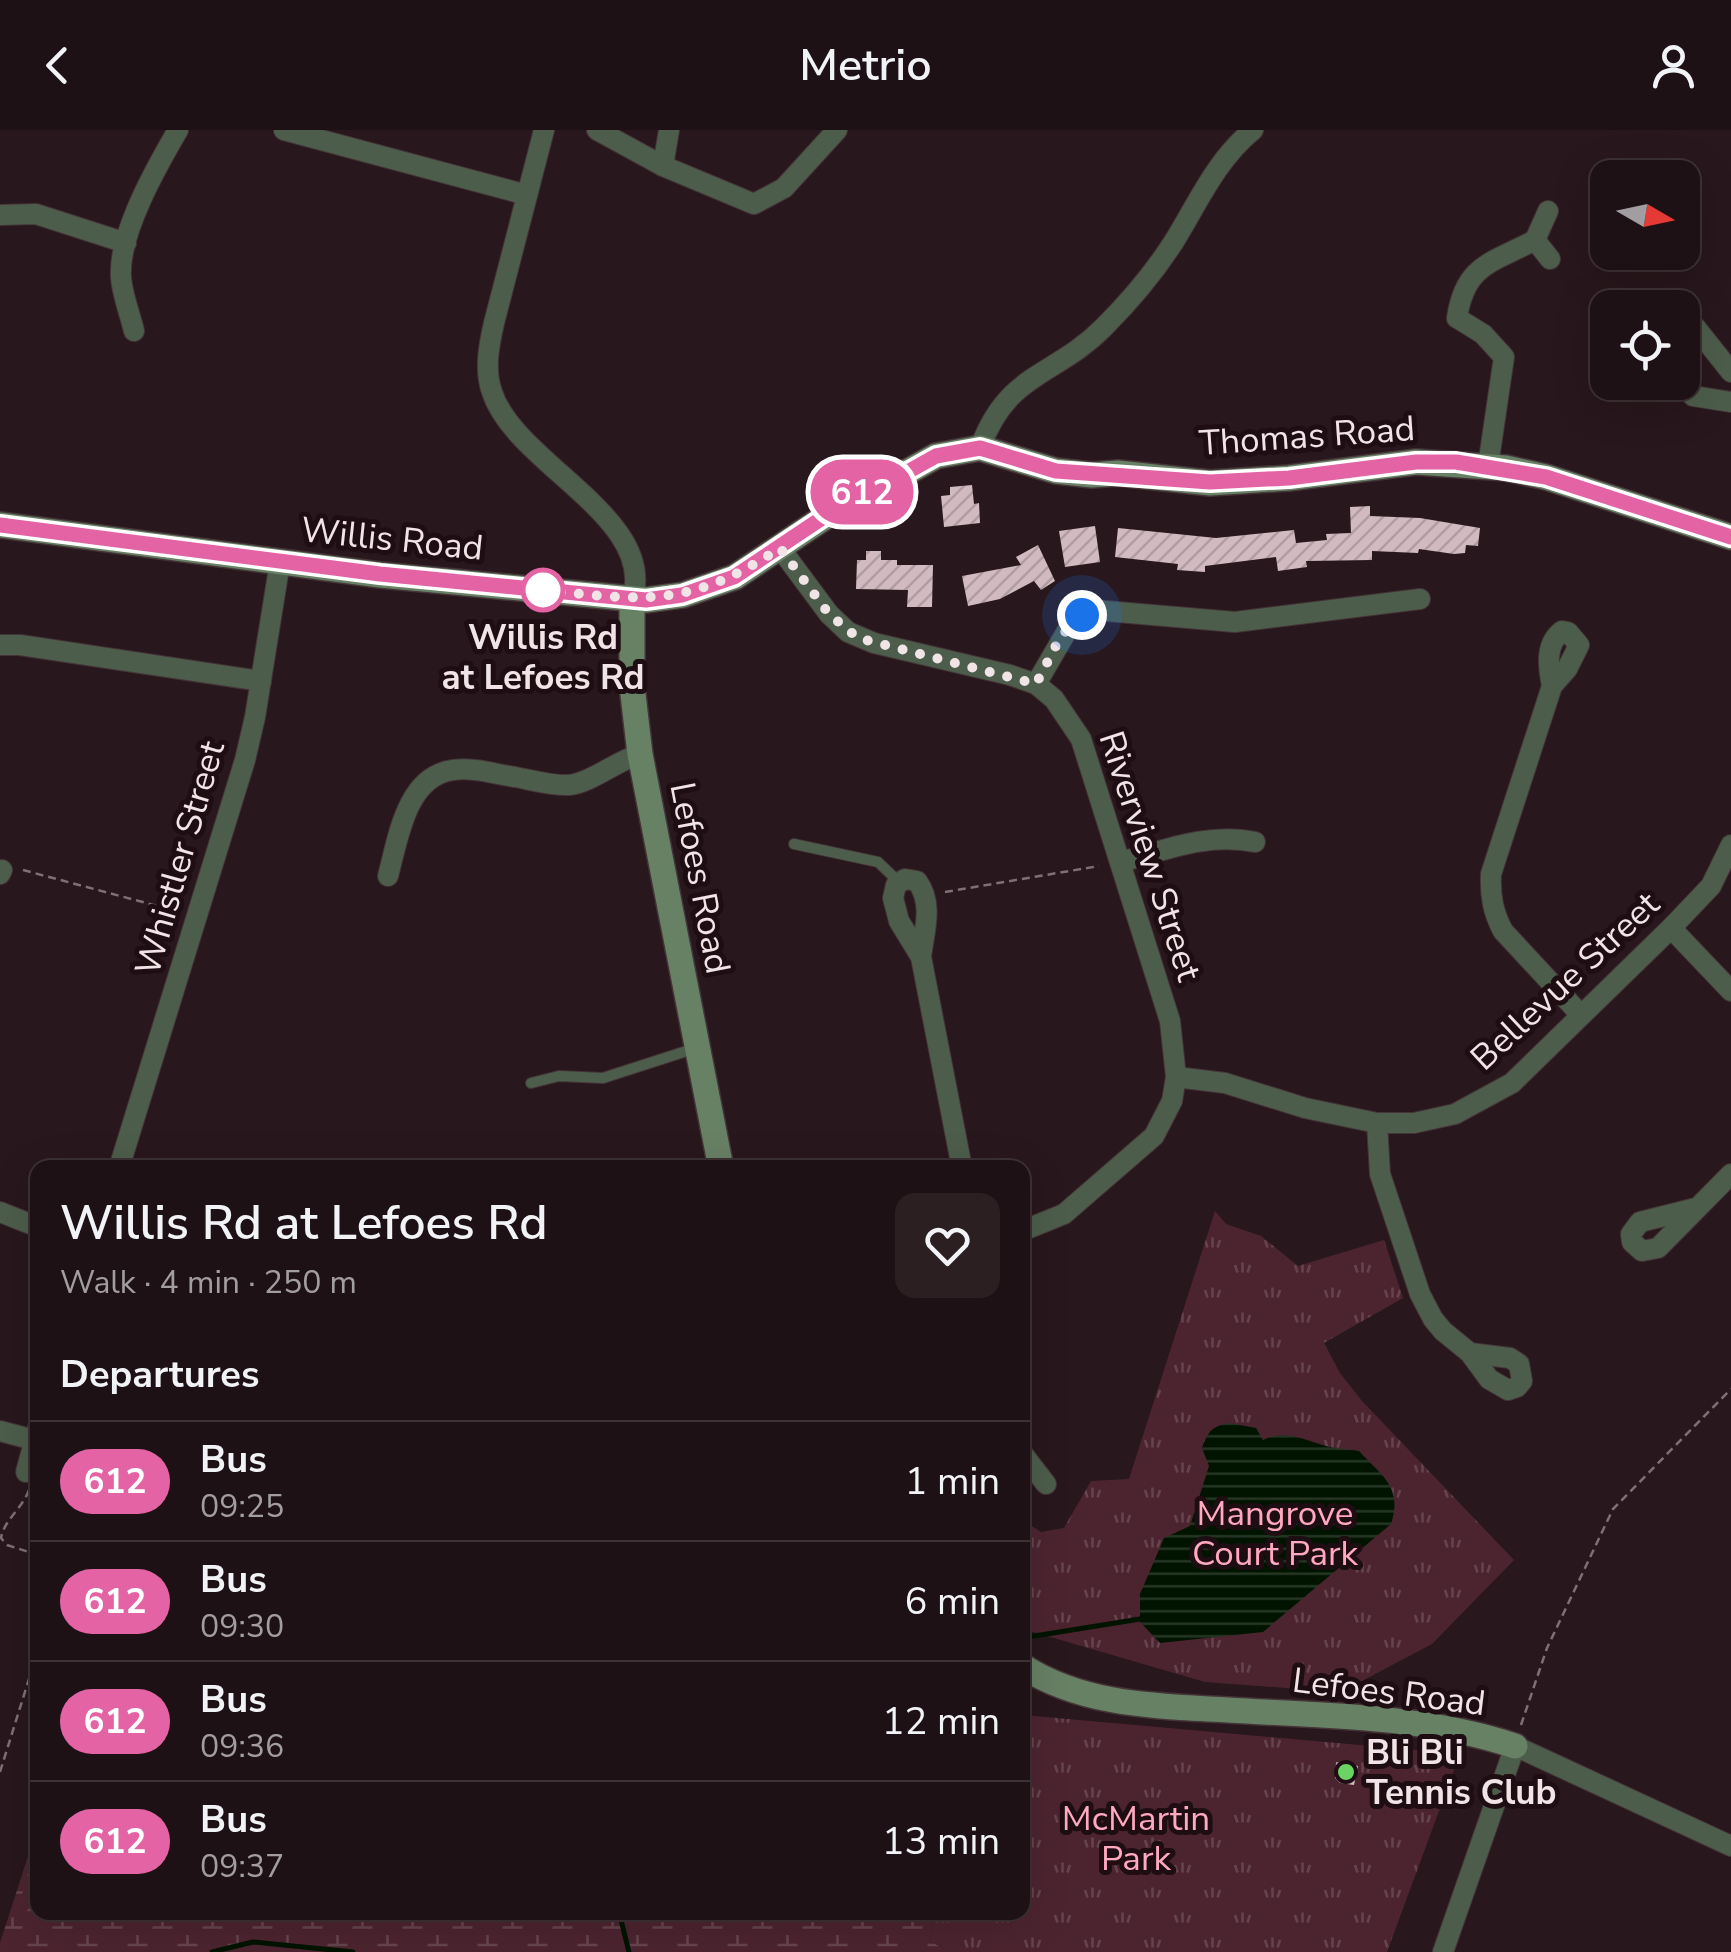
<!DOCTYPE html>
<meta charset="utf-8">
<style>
body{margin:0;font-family:"Nunito Sans",sans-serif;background:#2b1f22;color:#f1f3f6;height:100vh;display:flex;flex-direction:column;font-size:38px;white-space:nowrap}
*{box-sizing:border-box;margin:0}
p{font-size:32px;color:#a19da0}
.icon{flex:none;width:55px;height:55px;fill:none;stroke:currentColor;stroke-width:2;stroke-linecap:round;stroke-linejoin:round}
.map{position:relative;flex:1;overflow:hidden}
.details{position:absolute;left:30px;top:1030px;width:1000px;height:760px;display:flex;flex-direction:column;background:#1e1115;border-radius:20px;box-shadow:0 10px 40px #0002,0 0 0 2px #3c3134}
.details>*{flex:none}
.badge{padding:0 20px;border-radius:32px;font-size:35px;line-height:65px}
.needle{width:65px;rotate:99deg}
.controls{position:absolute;left:1590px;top:30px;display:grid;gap:20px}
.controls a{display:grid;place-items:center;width:110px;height:110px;border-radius:20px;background:#1e1115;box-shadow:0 10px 40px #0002,0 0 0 2px #3c3134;font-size:50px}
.you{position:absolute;width:50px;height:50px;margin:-25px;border:8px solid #fff;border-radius:50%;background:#1a73e8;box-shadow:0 0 0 15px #1a73e833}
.map>.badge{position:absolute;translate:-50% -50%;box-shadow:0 0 0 5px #fff}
h2{padding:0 30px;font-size:38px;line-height:90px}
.round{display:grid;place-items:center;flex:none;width:105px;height:105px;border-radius:20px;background:#2b1f22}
.headline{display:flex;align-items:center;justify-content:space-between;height:170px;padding:0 30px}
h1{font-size:48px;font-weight:600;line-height:75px}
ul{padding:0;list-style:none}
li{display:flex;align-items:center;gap:30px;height:120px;padding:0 30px;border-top:2px solid #3c3134}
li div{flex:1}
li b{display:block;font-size:38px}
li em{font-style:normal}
li .badge{min-width:110px;font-weight:700;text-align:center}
header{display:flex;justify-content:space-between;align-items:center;height:130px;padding:0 30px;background:#1e1115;font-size:45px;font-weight:600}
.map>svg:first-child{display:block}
.wetland{fill:url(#wetland-marsh)}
.park{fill:url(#park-tufts)}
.water{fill:url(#water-rules)}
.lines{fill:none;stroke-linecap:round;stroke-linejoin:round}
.stream{stroke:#001400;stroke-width:5}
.building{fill:url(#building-hatch)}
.lane-casing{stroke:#443438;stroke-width:12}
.street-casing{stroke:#443438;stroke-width:22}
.secondary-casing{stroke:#443438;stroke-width:28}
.path{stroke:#7f7074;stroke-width:2.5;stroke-dasharray:8 5;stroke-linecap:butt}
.lane{stroke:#4d5d4b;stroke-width:10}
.street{stroke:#4d5d4b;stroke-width:20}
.secondary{stroke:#678165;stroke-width:25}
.line-casing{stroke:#fff;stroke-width:22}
.line{stroke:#e463a4;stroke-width:15}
.walk{stroke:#f0e4e7;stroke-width:10;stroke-dasharray:0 18}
.stop-dot{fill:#fff;stroke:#e463a4;stroke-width:5}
.poi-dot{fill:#6ad364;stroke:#1e0e13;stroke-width:4}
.labels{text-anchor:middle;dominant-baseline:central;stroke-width:10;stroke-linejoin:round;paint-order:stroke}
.street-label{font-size:35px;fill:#f0e4e7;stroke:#1e0e13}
.stop-label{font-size:35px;font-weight:bold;fill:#f0e4e7;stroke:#1e0e13}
.park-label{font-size:35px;fill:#ffa8c0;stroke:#1e0e13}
.poi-label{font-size:35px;font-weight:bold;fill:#f0e4e7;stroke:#1e0e13;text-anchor:start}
</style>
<header><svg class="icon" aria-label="back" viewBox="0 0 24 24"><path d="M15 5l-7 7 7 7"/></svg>Metrio<svg class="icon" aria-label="person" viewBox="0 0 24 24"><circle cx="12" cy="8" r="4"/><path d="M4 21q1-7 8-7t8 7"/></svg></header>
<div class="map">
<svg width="1731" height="1822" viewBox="0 0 1731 1822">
<defs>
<pattern id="wetland-marsh" width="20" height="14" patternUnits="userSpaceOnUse" patternTransform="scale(2.5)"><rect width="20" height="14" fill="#4c2430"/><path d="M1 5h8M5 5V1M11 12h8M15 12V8" fill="none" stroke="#66444e"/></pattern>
<pattern id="park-tufts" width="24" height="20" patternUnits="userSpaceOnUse" patternTransform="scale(2.5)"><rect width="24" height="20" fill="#4c2430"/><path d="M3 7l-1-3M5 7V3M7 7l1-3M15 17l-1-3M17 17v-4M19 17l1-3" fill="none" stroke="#66444e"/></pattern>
<pattern id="water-rules" width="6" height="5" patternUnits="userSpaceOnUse" patternTransform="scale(2.5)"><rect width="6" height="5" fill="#001400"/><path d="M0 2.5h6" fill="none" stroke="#263625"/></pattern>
<pattern id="building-hatch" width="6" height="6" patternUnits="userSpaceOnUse" patternTransform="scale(2.5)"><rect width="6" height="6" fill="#d2bbc0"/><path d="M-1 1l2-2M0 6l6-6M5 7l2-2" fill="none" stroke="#b09da1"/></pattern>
</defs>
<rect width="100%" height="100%" fill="#28171c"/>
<polygon class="wetland" points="37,1698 38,1782 934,1782 930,1811 950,1822 0,1822 0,1813"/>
<g class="park">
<polygon points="1215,1081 1226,1094 1261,1106 1298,1136 1384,1110 1403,1168 1324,1213 1340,1243 1362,1271 1514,1430 1432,1514 1341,1562 1205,1552 1023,1499 1022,1390 1041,1402 1064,1398 1091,1351 1129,1349"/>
<polygon points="1023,1585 1460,1624 1387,1822 950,1822 930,1811 934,1783 1022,1782"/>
</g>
<path class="water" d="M1230 1293 1256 1298 1263 1310C1285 1299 1304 1310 1326 1316 1336 1319 1348 1319 1359 1321 1382 1346 1403 1357 1391 1394L1263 1502 1160 1513 1140 1492V1464L1164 1408 1190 1396 1209 1336 1202 1318C1208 1301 1212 1296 1230 1293Z"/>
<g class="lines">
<g class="stream">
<polyline points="1022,1508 1140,1489"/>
<polyline points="619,1782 629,1822"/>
<polyline points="212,1822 253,1812 353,1822"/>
</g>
</g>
<g class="building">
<polygon points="972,355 974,374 979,373 980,393 944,397 941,366 950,365 950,357"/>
<polygon points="1370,376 1370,386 1420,388 1480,398 1478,416 1466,415 1465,423 1454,424 1419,419 1418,423 1372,421 1372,430 1306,431 1307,437 1278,441 1276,427 1205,436 1205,442 1177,440 1178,434 1115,427 1118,398 1216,408 1294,400 1296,413 1327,410 1326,404 1351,403 1350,377"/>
<polygon points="1095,396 1100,432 1065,437 1059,401"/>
<polygon points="1038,415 1055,451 1041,460 1034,451 1000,469 968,476 962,446 1021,435 1016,427"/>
<polygon points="866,421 881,421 881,430 897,430 897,435 933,435 932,477 907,477 908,460 856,459 857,430 866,430"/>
<polygon points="1336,1632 1358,1636 1354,1655 1340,1653 1335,1648"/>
</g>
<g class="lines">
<g class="lane-casing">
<g id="lane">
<polyline points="794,714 878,732 899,752"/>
<polyline points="531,953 559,946 603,948 696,918"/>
</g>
</g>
<g class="street-casing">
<g id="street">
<polyline points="284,0 527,65"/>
<path d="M544 0 494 193C489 215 484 240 492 262 515 334 659 388 632 470"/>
<polyline points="597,0 663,36 754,74 784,58 837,0"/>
<polyline points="663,36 669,0"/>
<polyline points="0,85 36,84 126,113"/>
<polyline points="1535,110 1548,81"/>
<polyline points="1682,200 1696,198 1731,242"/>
<path d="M134 201C130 184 122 164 121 147 118 104 157 36 178 0"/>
<polyline points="1681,252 1693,266 1731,272"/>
<path d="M980 318C1008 241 1055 247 1104 197 1130 171 1153 144 1173 113 1198 73 1216 30 1253 0"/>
<path d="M1488 336 1504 227 1483 204 1457 188C1465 134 1492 133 1535 110L1550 129"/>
<polyline points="780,418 829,484 848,502 874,513 1010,545 1036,554 1054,569 1081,609 1170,891 1176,947 1172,971 1154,1006 1064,1084 1022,1101"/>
<polyline points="0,515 20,515 261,551"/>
<polyline points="1036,554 1071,494 1094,480 1235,492 1420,469"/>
<path d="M1552 556C1548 536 1545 514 1562 501L1568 502 1579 515 1567 539 1552 556 1491 744C1490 766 1493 782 1503 801L1581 885"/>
<path d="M1121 732C1165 720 1209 702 1255 712"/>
<polyline points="0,744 2,740"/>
<path d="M388 746C398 709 406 646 453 640 473 637 495 644 515 647 532 650 552 656 569 655 591 653 616 631 640 624"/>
<polyline points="1671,798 1731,861"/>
<path d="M921 827C924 801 934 774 917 751L905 749 896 755 893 768 899 791 921 827 962 1038"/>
<polyline points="1176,947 1225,953 1305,978 1377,993 1414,993 1455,984 1512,953 1671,798 1711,756 1731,715"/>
<polyline points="1377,993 1380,1044 1420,1164 1433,1189 1443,1201 1470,1223 1489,1249 1508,1260 1517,1257 1522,1251 1519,1234 1510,1228 1470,1223"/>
<polyline points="119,1038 245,630 255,587 280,432"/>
<polyline points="1696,1078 1640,1092 1631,1104 1632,1112 1642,1121 1658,1118 1731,1044"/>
<polyline points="0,1082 38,1097"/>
<polyline points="0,1301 34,1310"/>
<polyline points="1022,1323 1046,1354"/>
<polyline points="26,1342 38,1298"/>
<polyline points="1443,1822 1515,1616 1731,1716"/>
</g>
</g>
<g class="secondary-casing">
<g id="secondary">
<polyline points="0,395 380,445 646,470 683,465 735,447 867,359 893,350 936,326 980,318 1056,341 1092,345 1118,343 1210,353 1289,348 1416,332 1506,338 1546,347 1731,407"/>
<polyline points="632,470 632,556 640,624 721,1038"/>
<path d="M1022 1536C1084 1576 1158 1576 1228 1580 1324 1586 1423 1585 1515 1616"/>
</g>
</g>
<g class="path">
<polyline points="23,740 180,782"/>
<polyline points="945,762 1099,736"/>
<path d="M29 1360C22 1379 4 1390 1 1408L7 1415 38 1425"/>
<polyline points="1521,1595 1547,1518 1613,1379 1731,1259"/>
<polyline points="0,1642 38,1520"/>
</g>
<use href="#lane" class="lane"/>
<use href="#street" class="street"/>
<use href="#secondary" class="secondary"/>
</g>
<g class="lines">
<g class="line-casing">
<polyline id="line" points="0,395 380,444 646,470 682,465 734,447 867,358 893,350 936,326 980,318 1056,341 1210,352 1289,348 1416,332 1456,332 1546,347 1731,407"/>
</g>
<use href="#line" class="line"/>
<path class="walk" d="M543 460C645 471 690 478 780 418L829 484 858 508 1036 554 1061 506 1082 485"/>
</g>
<circle class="stop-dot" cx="543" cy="460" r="20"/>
<circle class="poi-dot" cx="1346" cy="1642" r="10"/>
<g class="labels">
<g class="street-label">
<text transform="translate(1307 306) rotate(-4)">Thomas Road</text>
<text transform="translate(392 409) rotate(6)">Willis Road</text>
<text transform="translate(1150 726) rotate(72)">Riverview Street</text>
<text transform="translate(180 728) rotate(-74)">Whistler Street</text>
<text transform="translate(700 748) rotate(79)">Lefoes Road</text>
<text transform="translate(1565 851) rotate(-43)">Bellevue Street</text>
<text transform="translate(1389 1562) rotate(7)">Lefoes Road</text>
</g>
<g class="stop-label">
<text x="543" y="507">Willis Rd<tspan x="543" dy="40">at Lefoes Rd</tspan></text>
</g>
<g class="park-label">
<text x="1275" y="1383">Mangrove<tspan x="1275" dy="40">Court Park</tspan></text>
<text x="1136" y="1688">McMartin<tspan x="1136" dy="40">Park</tspan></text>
</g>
<g class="poi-label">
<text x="1366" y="1622">Bli Bli<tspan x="1366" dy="40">Tennis Club</tspan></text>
</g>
</g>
</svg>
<div class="controls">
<a><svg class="needle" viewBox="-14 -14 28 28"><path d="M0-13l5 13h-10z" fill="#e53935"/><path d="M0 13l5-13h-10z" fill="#a19da0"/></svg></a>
<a><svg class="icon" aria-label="locate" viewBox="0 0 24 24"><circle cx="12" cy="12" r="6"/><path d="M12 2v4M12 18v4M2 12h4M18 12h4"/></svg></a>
</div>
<div class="you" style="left:1082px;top:485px"></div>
<b class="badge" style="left:862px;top:362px;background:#e463a4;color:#fff">612</b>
<section class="details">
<div class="headline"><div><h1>Willis Rd at Lefoes Rd</h1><p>Walk · 4 min · 250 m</p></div><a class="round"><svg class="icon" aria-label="heart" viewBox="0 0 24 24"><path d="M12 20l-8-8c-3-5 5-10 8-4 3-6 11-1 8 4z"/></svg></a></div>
<h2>Departures</h2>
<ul>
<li><span class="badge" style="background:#e463a4;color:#fff">612</span><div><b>Bus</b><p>09:25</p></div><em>1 min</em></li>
<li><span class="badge" style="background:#e463a4;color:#fff">612</span><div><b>Bus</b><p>09:30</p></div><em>6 min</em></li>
<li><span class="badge" style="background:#e463a4;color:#fff">612</span><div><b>Bus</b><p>09:36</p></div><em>12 min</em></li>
<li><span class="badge" style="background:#e463a4;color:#fff">612</span><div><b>Bus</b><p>09:37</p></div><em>13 min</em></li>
</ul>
</section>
</div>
